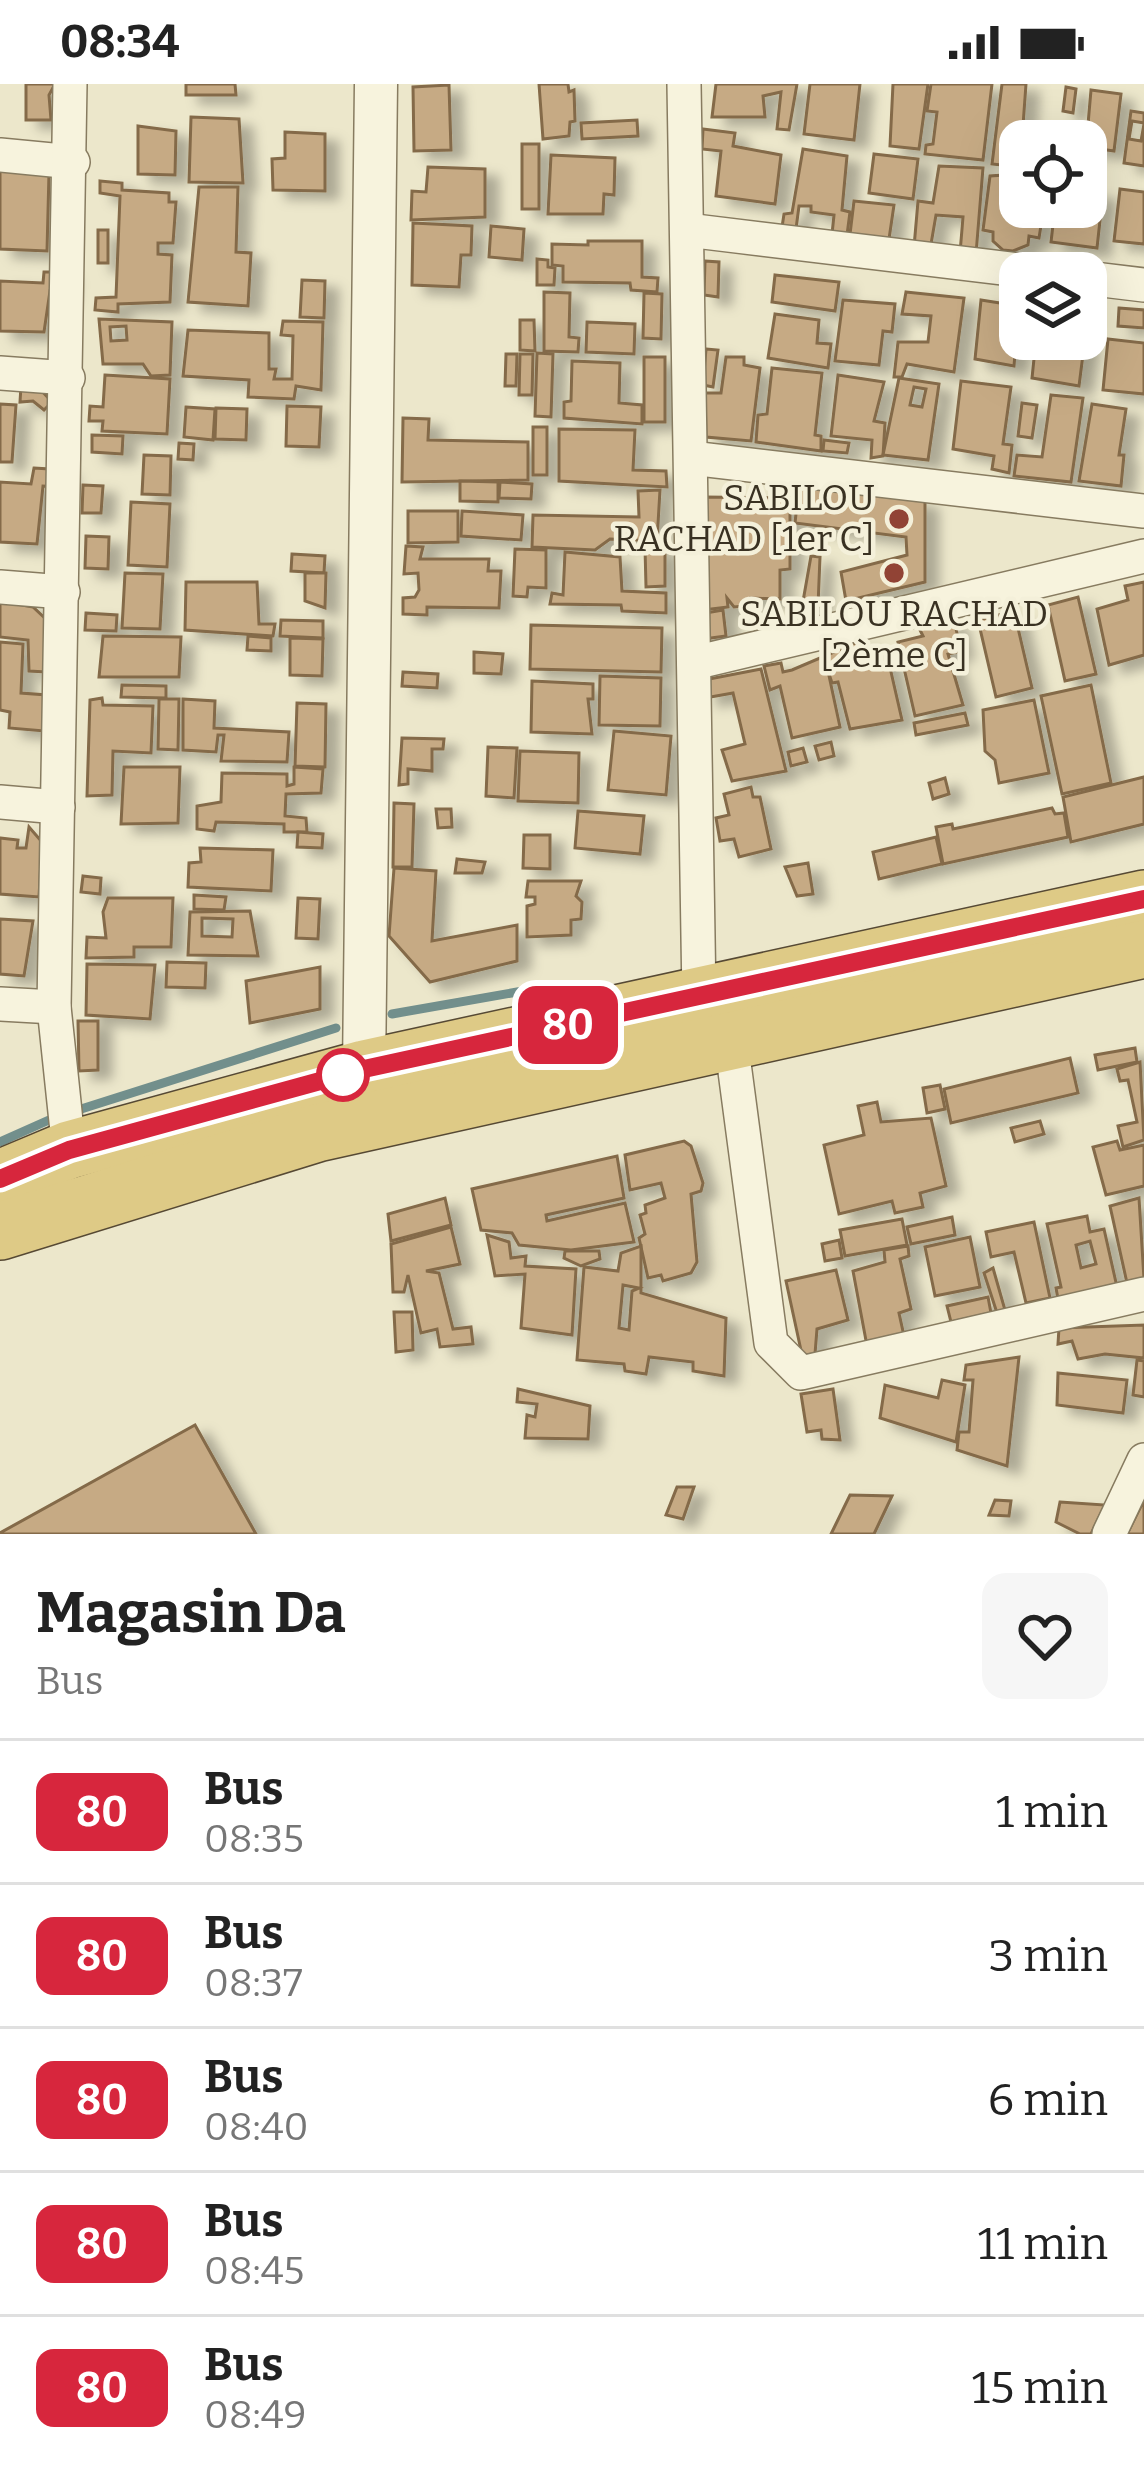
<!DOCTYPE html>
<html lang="fr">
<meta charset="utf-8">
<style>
body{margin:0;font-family:Bitter,serif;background:#f6f6f6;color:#222;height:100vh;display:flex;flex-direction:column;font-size:45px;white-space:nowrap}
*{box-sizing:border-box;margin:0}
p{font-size:39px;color:#767676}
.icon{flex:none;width:66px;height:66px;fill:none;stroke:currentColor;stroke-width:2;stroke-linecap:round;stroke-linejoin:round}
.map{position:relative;height:1450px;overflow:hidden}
.drawer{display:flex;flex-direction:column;background:#fff;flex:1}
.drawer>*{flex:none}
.badge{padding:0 24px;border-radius:18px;font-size:42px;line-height:78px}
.buttons{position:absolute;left:999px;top:36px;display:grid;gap:24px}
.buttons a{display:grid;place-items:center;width:108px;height:108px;border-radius:24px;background:#fff;box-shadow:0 12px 48px #0002;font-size:60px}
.map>.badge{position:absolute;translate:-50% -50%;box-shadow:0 0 0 6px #fff}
.round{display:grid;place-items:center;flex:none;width:126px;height:126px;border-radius:24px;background:#f6f6f6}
.summary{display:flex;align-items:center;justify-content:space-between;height:204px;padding:0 36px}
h1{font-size:57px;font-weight:700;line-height:90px}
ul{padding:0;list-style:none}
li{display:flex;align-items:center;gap:36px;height:144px;padding:0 36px;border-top:3px solid #e0e0e0}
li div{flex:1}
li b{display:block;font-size:45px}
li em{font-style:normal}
li .badge{min-width:132px;font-weight:700;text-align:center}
.status{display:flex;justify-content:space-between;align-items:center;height:84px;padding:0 60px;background:#fff;direction:ltr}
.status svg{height:33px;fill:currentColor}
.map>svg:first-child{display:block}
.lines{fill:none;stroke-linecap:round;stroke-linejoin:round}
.stream{stroke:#728f8c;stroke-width:9}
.building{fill:#c6aa84;stroke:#846a48;stroke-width:3;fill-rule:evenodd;filter:url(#shadow)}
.minor-casing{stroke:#877b60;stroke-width:36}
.tertiary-casing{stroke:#877b60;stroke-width:45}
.trunk-casing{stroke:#564934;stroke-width:60}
.minor{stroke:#f7f3dd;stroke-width:33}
.tertiary{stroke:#f7f3dd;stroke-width:42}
.trunk{stroke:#deca86;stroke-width:57}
.line-casing{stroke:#fff;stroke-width:27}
.line{stroke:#d7263d;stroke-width:18}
.poi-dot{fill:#914335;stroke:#f4f0da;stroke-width:4.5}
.stop-dot{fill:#fff;stroke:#d7263d;stroke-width:6}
.labels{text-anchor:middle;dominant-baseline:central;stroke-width:9;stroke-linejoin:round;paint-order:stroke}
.poi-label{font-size:36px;fill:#393122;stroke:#f4f0da;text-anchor:end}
</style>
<div class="status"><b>08:34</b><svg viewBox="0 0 49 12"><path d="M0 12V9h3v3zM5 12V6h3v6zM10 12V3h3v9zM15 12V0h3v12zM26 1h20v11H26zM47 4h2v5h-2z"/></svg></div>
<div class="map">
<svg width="1144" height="1450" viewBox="0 0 1144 1450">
<defs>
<filter id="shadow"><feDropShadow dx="13" dy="8" stdDeviation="6" flood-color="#0004"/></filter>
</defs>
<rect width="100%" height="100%" fill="#ece7cb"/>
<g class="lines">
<g class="stream">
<polyline points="392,930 534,905"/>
<polyline points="78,1026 336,944"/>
<polyline points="0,1058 49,1036"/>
</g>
</g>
<g class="building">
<polygon points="26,0 55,0 49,11 51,36 26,36"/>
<polygon points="186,0 235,0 236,11 186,11"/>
<polygon points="539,0 568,0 569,8 574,6 575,37 570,38 569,52 543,55"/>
<polygon points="716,0 797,0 789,46 777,45 781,8 763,12 765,33 712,33"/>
<polygon points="810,0 860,0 854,56 804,50"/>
<polygon points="893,0 928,0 919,65 890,62"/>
<polygon points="931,0 992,0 983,76 925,70 926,61 933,60 937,28 927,27"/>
<polygon points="1002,0 1026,0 1020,83 992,80"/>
<polygon points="449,1 451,66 414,67 413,3"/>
<polygon points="1066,3 1076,5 1073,29 1063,27"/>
<polygon points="1091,6 1121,10 1114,67 1086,63"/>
<polygon points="1131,27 1144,29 1144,39 1132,37 1129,55 1141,57 1144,40 1144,82 1124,79"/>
<polygon points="191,33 239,35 243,99 189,98"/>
<polygon points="637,36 638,52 582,55 581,39"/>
<polygon points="138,42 176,47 175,91 138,90"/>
<polygon points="703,45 735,49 733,62 781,71 775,120 716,112 721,67 702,65"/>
<polygon points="285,48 325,50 325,107 273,106 272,75 285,74"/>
<rect x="522" y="60" width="17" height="65"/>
<polygon points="803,65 847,72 842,126 850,128 847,151 832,150 834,131 811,128 811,122 799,122 796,145 782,143 784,130 792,129"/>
<polygon points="874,70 918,75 913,115 869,109"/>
<polygon points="551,71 615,74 614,111 604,110 603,130 548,130"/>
<polygon points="939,82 983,84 976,170 960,169 963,133 936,131 930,166 914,163 918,117 933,119"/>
<polygon points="428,83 485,85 485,133 411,136 412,107 426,108"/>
<polygon points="0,86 49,89 47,167 0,165"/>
<polygon points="1005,91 1004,95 1020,93 1020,123 1044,123 1039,154 1029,152 1028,161 1013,167 1003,166 993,157 993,148 983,146 990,92"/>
<polygon points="100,97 122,99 122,106 169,109 169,118 176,118 173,159 158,159 158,170 172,171 170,218 118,220 118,228 95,226 96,214 116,213 120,112 100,109"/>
<polygon points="199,103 238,103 236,168 251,169 248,222 188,218"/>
<polygon points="1120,105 1144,108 1144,160 1114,157"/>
<polygon points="1086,107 1103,109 1097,164 1051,158 1055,123 1086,123"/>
<polygon points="854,117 894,121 889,155 850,150"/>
<polygon points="413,139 472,142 471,171 461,171 459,203 412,201"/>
<polygon points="491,142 524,145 522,176 489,173"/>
<rect x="98" y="146" width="10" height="33"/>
<polygon points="588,157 642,157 642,193 658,194 657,208 631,206 630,199 563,198 563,182 552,181 552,160 588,161"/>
<polygon points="537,175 548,176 548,183 555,184 554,201 537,201"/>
<polygon points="705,177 719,178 718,213 704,211"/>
<polygon points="44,188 64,188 62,209 50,207 44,248 0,247 0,197 43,199"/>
<polygon points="775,191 839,198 835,227 772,218"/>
<polygon points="302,196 325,197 324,234 300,233"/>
<polygon points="544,208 570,209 569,253 579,254 578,268 544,267"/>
<polygon points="906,208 964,214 954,288 907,280 902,293 894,293 898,258 928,258 931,232 902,230"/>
<polygon points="644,209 662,210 661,255 643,254"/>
<polygon points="843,216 895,220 892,248 883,247 879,281 835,277"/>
<polygon points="981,216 1019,222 1014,282 975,275"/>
<polygon points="1119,224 1144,226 1144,244 1118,242"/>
<polygon points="775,230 819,236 817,259 831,260 828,284 768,274"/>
<path d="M99 235 172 238 170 291 151 292 143 280H103ZM126 242 127 256 111 257 110 243Z"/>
<polygon points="520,236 534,236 535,267 520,266"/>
<polygon points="283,237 323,238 321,306 296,302 294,315 248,313 249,296 183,292 188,246 269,249 269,285 276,285 274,295 292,295 293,252 281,251"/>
<polygon points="587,238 635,240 634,270 586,268"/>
<polygon points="1036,255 1085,255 1079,302 1032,294"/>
<polygon points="1108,255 1144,259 1144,310 1103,306"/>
<polygon points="706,265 718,266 713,303 703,301"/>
<polygon points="537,269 553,270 551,333 535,332"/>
<polygon points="506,270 517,270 516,302 505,302"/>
<polygon points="520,270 533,270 532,311 519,311"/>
<rect x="644" y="273" width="21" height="65"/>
<polygon points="726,273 744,273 744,281 760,284 751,357 706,353 705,309 721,309"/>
<polygon points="572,277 620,279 619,319 642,321 642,340 564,334 564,318 571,317"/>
<polygon points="772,284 822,289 815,351 821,352 821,367 756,358 758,331 767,330"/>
<polygon points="105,291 170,295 167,350 102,347 103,337 89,337 90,322 103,323"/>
<polygon points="838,291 884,298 874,337 885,339 883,372 871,374 872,356 831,352"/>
<path d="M899 294 939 300 928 376 883 371ZM914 303 926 305 922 323 910 321Z"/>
<polygon points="961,297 1011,303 1003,360 1012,361 1009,389 992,385 994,372 953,365"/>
<polygon points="21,302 39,304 52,318 44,326 33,317 20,318"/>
<polygon points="1051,311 1083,314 1071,398 1014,392 1017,371 1042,373"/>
<polygon points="1022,319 1037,321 1032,354 1018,352"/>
<polygon points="0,320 16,321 12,378 0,378"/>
<polygon points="1092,320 1126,325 1119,371 1124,371 1121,402 1079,397"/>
<polygon points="287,322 321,323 319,363 286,362"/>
<polygon points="186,323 215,325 213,356 184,353"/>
<polygon points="216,324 247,325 246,356 215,355"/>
<polygon points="403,334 429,335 428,356 528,358 528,396 402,398"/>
<rect x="533" y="343" width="14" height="48"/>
<polygon points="559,345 635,346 633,386 666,387 667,403 559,397"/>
<polygon points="92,351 123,352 122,370 92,368"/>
<polygon points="824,356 849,359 847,369 823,367"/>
<polygon points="179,359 194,360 193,376 178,375"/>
<polygon points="144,371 171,372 170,411 142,410"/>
<polygon points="34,384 65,386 63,403 43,402 37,460 0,458 0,398 31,400"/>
<polygon points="460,397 498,398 498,418 460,417"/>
<polygon points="500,398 532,400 531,415 499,414"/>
<polygon points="83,401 103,402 101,429 82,429"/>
<polygon points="799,401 925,417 925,498 846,517 841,488 907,471 906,453 795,439"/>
<polygon points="660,406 657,457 610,455 595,466 532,463 533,431 639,433 638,407"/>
<polygon points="704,413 790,414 790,485 780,486 780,515 750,514 744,522 734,523 727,514 728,523 703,526"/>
<polygon points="131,418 170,420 167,483 128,481"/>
<polygon points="408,427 458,427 458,458 408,459"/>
<polygon points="462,427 523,431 521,456 461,452"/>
<polygon points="86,452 109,453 108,485 85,484"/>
<polygon points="406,462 423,463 420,475 489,475 488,487 501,487 499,524 427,523 427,531 403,530 403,514 415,513 419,506 418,489 404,490"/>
<polygon points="665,463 665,502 646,503 645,464"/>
<polygon points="515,465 546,466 546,504 528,503 527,513 513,512"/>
<polygon points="565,468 620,473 622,507 666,509 666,529 622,527 621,521 550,520 552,509 563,511"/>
<polygon points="292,470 325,472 324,489 291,487"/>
<polygon points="811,472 820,473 818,522 802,523"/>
<polygon points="125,489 163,490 160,545 122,544"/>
<polygon points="305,489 326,489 325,524 305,517"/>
<polygon points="186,498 257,498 259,540 275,540 273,552 185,546"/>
<polygon points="1144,498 1144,571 1109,581 1097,525 1128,516 1125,502"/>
<polygon points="1078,513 1096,590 1065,597 1048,521"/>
<polygon points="0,517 33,523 50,539 46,588 29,587 28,556 0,553"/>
<polygon points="723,526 726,552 696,556 694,531"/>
<polygon points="1014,527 1032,604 996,613 978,536"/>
<polygon points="86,529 117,531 116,547 85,546"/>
<polygon points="281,536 323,537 323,554 280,552"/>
<polygon points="954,536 961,567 948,570 963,621 915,632 898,558 923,552 919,544"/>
<polygon points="531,541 662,544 661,588 530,585"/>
<polygon points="103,552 181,553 179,593 99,593"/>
<polygon points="248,552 271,554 271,567 247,566"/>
<polygon points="290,554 323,555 322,592 290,591"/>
<polygon points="862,556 865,571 886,566 902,636 850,645 838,598 832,599 828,587 840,643 792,654 780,602 770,606 764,582 781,579 783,588 792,586"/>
<polygon points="0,558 23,560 21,609 47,611 44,647 9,644 10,628 0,626"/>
<polygon points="474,568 503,570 501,590 474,589"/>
<polygon points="761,585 786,687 732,697 722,666 745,660 733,609 705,614 704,596"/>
<polygon points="403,588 438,590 437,604 402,602"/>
<polygon points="600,592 661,594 660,642 599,641"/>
<polygon points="532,597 593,600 593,615 588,615 592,650 531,648"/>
<polygon points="122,601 166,602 166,614 121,613"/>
<polygon points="1091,601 1111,699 1062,710 1041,612"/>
<polygon points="102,614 103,621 153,622 151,669 113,667 112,711 87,712 90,616"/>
<polygon points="159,615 179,615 178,666 158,665"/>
<polygon points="183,615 215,617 214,644 289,648 287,678 221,677 224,651 218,651 216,668 183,666"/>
<polygon points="1034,616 1049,689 999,699 995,676 985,667 983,626"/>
<polygon points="297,619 326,620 325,683 295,682"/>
<polygon points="965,629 968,641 916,651 914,639"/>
<polygon points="614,647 671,652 666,711 608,706"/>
<polygon points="402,654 444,655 443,665 432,665 432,687 408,685 408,700 399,701"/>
<polygon points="831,658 834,672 819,676 815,662"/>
<polygon points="488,663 517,664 514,714 486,712"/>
<polygon points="803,664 807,678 791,682 788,668"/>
<polygon points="520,667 579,669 578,719 518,717"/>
<polygon points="124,683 180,683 178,739 121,740"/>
<polygon points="294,683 323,685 321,709 286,710 285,732 306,734 307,748 284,748 284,740 216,738 214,747 197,745 197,722 221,718 222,689 287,690 287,702 294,700"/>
<polygon points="1144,693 1144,740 1071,758 1063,713"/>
<polygon points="945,694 949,710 933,715 929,699"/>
<polygon points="751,703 753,713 760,713 771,765 739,773 734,755 720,757 716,734 729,731 724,710"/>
<polygon points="394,719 414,720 412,783 393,783"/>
<polygon points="1052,724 1055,730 1064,729 1068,753 943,780 936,743 952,740 953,745"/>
<polygon points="436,725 451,725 452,743 438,744"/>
<polygon points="578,727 644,732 640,770 575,764"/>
<polygon points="29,743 42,758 39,813 0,810 0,754 18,756 17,764 26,764"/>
<polygon points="298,748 323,750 322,764 297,763"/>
<polygon points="524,751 550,751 550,785 523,784"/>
<polygon points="936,753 942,780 879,795 873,768"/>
<polygon points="200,764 273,766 271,807 188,803 189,779 201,778"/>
<polygon points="457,775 485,778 482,789 455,789"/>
<polygon points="808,779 813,810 797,812 785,783"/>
<polygon points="394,784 436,787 432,857 517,841 517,877 430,898 389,852"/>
<polygon points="83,792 101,794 100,810 81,808"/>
<polygon points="528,797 581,797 576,812 582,818 581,835 571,836 571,851 527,853 527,822 535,820 535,813 526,813"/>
<polygon points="194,811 226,813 224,826 194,825"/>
<polygon points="108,814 173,814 171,863 134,863 134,873 86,874 87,853 106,854 103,828"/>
<polygon points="298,814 320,815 318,855 296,854"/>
<path d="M250 827 258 872 188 871 190 828ZM202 834 233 835 232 853 202 852Z"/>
<polygon points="0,835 33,837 24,892 0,890"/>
<polygon points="167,878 206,879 205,904 166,903"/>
<polygon points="87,880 155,881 150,935 86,931"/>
<polygon points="320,883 320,925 250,939 246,897"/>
<polygon points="78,937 98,937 98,986 79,987"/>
<polygon points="1135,964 1137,978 1098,986 1095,971"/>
<polygon points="1070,974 1078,1009 951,1039 944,1005"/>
<polygon points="1140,978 1144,1056 1123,1063 1118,1042 1137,1038 1128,996 1120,997 1117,985"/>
<polygon points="940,1001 945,1025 927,1029 923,1004"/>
<polygon points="877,1018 881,1038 931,1034 946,1102 920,1109 923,1123 895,1129 892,1117 839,1130 824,1061 864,1051 858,1022"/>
<polygon points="1040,1037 1044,1050 1015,1058 1011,1044"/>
<polygon points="684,1057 691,1062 703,1099 701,1107 691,1110 697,1178 691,1189 663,1197 661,1191 648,1194 639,1154 645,1150 640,1131 646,1129 645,1121 665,1114 661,1099 630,1106 625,1071"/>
<polygon points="1117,1057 1120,1066 1144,1061 1144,1102 1106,1111 1093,1063"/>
<polygon points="617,1072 624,1114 546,1131 547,1137 625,1119 634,1158 571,1166 519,1161 512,1149 481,1146 472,1105"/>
<polygon points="445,1114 451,1141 391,1157 388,1130"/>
<polygon points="1139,1114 1144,1195 1127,1199 1110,1122"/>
<path d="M1087 1132 1090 1148 1104 1145 1117 1203 1058 1215 1056 1204 1061 1203 1047 1140ZM1090 1157 1096 1180 1081 1184 1076 1161Z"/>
<polygon points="952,1133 955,1151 911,1160 907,1143"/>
<polygon points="902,1135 907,1161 845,1172 840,1146"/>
<polygon points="1034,1138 1050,1214 1026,1219 1014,1168 991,1173 986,1148"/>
<polygon points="451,1143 460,1180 426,1187 439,1189 453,1245 471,1243 473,1260 440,1263 437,1245 421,1249 408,1191 404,1208 393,1208 391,1160"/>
<polygon points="487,1151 509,1158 511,1174 526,1172 525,1182 576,1185 572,1251 521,1244 525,1190 495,1192"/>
<polygon points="970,1153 980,1203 935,1212 925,1163"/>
<polygon points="839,1156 842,1174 825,1177 822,1160"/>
<path d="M641 1162V1209L726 1234 724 1292 693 1287V1278L649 1273 646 1290 625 1287 624 1280 577 1276 584 1183 618 1187 621 1169ZM623 1201 639 1204 632 1207 629 1246 619 1244Z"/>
<polygon points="908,1162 909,1172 900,1175 911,1225 899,1229 904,1252 867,1262 853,1187 885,1178 884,1166"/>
<polygon points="565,1167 599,1167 600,1175 581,1182 564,1174"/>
<polygon points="993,1184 1005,1226 997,1229 984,1189"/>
<polygon points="836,1186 848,1236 817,1245 815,1270 802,1271 786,1197"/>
<polygon points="988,1213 991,1229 951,1238 947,1222"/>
<polygon points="394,1228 412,1228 413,1266 396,1268"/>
<polygon points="1144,1241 1144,1274 1105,1270 1078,1275 1072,1257 1058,1260 1059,1244"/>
<polygon points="1019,1273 1007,1382 957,1366 959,1348 969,1348 973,1296 964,1296 966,1281"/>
<polygon points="1137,1276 1144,1277 1144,1313 1133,1311"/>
<polygon points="1058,1289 1127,1296 1123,1329 1057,1321"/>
<polygon points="942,1296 965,1301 956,1358 880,1334 885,1301 938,1314"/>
<polygon points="518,1305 590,1322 588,1355 525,1354 527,1331 535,1333 537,1320 517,1318"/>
<polygon points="833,1305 840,1356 822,1355 821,1346 807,1348 801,1310"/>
<polygon points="195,1341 256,1450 0,1450 0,1449"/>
<polygon points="677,1403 694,1403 683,1435 666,1431"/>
<polygon points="850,1411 892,1412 874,1450 831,1450"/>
<polygon points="995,1416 1011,1417 1009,1432 989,1431"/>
<polygon points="1144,1416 1144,1450 1127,1450"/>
<polygon points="1060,1418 1105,1421 1091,1450 1080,1450 1056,1438"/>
</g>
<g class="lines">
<g class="minor-casing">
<g id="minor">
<polyline points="684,0 699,913"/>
<polyline points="0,71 73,78"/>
<polyline points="687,146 1043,189"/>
<polyline points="1086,194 1144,201"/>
<polyline points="0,289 68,294"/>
<polyline points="691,374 1144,427"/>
<polyline points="0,503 63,508"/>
<polyline points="694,579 1144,472"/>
<polyline points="0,718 58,723"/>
<polyline points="0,920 54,923"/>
<polyline points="731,957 771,1259 801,1289 1144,1210"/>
<polyline points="69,1066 54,923 70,0"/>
<polyline points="1109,1450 1144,1376"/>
</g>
</g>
<g class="tertiary-casing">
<polyline id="tertiary" points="364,985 376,0"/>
</g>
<g class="trunk-casing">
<g id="trunk">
<polyline points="0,1095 69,1066 364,985 1144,815"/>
<polyline points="0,1147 317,1049 1144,865"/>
</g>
</g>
<use href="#minor" class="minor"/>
<use href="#tertiary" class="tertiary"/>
<use href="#trunk" class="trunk"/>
</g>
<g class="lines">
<g class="line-casing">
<polyline id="line" points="0,1095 69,1066 364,985 1144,815"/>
</g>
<use href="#line" class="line"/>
</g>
<g class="poi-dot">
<circle cx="899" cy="435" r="12"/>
<circle cx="894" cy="489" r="12"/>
</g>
<circle class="stop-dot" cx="343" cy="991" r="24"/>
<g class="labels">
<g class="poi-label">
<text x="875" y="414">SABILOU<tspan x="875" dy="41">RACHAD [1er C]</tspan></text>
<text x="894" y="530" text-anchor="middle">SABILOU RACHAD<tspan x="894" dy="41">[2ème C]</tspan></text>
</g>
</g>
</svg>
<div class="buttons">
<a><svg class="icon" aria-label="locate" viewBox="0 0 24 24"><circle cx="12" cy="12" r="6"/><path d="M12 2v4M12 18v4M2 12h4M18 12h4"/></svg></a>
<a><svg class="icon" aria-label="layers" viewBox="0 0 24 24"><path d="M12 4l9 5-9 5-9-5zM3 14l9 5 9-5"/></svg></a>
</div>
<b class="badge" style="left:568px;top:941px;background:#d7263d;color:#fff">80</b>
</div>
<section class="drawer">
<div class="summary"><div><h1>Magasin Da</h1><p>Bus</p></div><a class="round"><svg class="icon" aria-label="heart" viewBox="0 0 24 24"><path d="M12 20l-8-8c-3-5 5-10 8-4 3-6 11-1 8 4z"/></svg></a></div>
<ul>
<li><span class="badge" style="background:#d7263d;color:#fff">80</span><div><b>Bus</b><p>08:35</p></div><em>1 min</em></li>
<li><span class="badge" style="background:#d7263d;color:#fff">80</span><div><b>Bus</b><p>08:37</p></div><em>3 min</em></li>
<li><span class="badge" style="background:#d7263d;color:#fff">80</span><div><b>Bus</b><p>08:40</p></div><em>6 min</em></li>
<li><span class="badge" style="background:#d7263d;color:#fff">80</span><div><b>Bus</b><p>08:45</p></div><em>11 min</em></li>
<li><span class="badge" style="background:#d7263d;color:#fff">80</span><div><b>Bus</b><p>08:49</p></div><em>15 min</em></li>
</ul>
</section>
